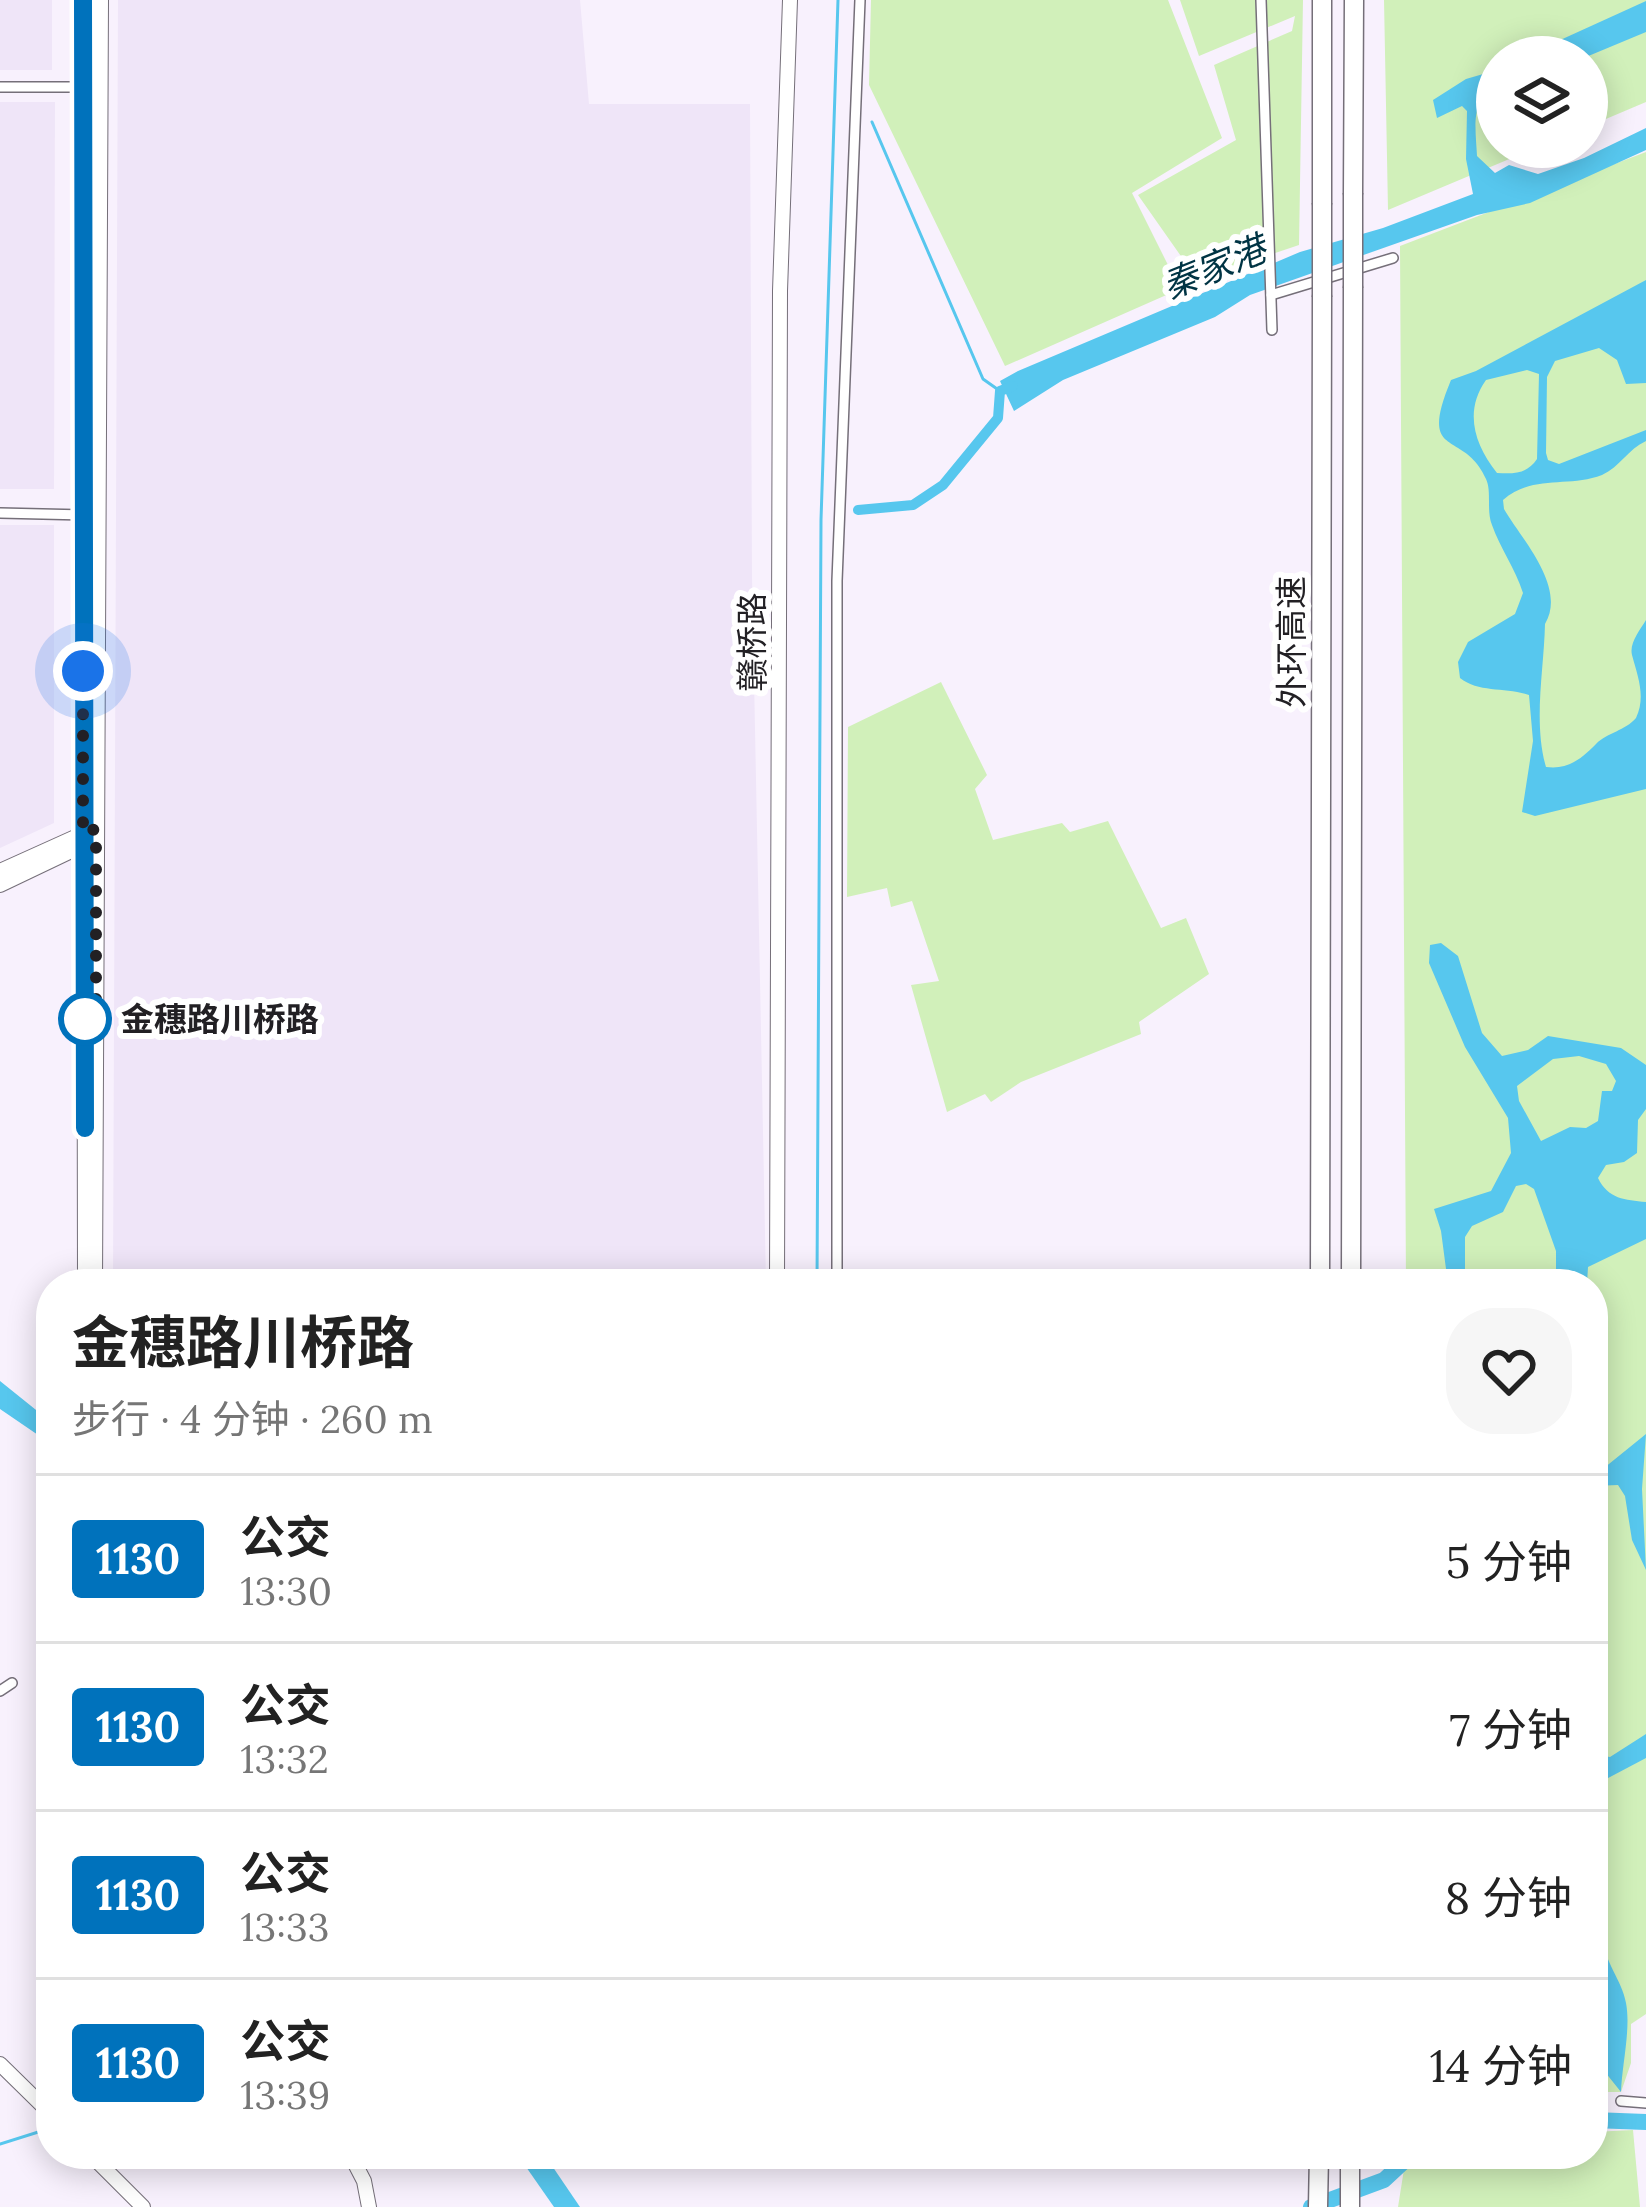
<!DOCTYPE html>
<html lang="zh">
<meta charset="utf-8">
<style>
body{margin:0;font-family:Lora,"Noto Sans SC",serif;background:#f6f6f6;color:#222;height:100vh;display:flex;flex-direction:column;font-size:45px;white-space:nowrap}
*{box-sizing:border-box;margin:0}
p{font-size:39px;color:#767676}
.icon{flex:none;width:66px;height:66px;fill:none;stroke:currentColor;stroke-width:2;stroke-linecap:round;stroke-linejoin:round}
.map{position:relative;flex:1;overflow:hidden}
.drawer{position:absolute;left:36px;top:1269px;width:1572px;height:900px;display:flex;flex-direction:column;background:#fff;border-radius:48px;box-shadow:0 6px 30px #0003}
.drawer>*{flex:none}
.badge{padding:0 24px;border-radius:9px;font-size:42px;line-height:78px}
.buttons{position:absolute;left:1476px;top:36px;display:grid;gap:24px}
.buttons a{display:grid;place-items:center;width:132px;height:132px;border-radius:50%;background:#fff;box-shadow:0 6px 30px #0003;font-size:60px}
.you{position:absolute;width:60px;height:60px;margin:-30px;border:9px solid #fff;border-radius:50%;background:#1a73e8;box-shadow:0 0 0 18px #1a73e833}
.map>.badge{position:absolute;translate:-50% -50%;box-shadow:0 0 0 6px #fff}
.round{display:grid;place-items:center;flex:none;width:126px;height:126px;border-radius:48px;background:#f6f6f6}
.summary{display:flex;align-items:center;justify-content:space-between;height:204px;padding:0 36px}
h1{font-size:57px;font-weight:700;line-height:90px}
ul{padding:0;list-style:none}
li{display:flex;align-items:center;gap:36px;height:168px;padding:0 36px;border-top:3px solid #e0e0e0}
li div{flex:1}
li b{display:block;font-size:45px}
li em{font-style:normal}
li .badge{min-width:132px;font-weight:700;text-align:center}
.map>svg:first-child{display:block}
.built{fill:#efe5f8}
.green{fill:#d1f0ba}
.water{fill:#57c7ee;fill-rule:evenodd}
.lines{fill:none;stroke-linecap:round;stroke-linejoin:round}
.stream{stroke:#57c7ee;stroke-width:3}
.canal{stroke:#57c7ee;stroke-width:10}
.river{stroke:#57c7ee;stroke-width:16}
.street-casing{stroke:#756f79;stroke-width:12}
.secondary-casing{stroke:#756f79;stroke-width:16}
.highway-casing{stroke:#756f79;stroke-width:21}
.street{stroke:#fff;stroke-width:9}
.secondary{stroke:#fff;stroke-width:14}
.highway{stroke:#fff;stroke-width:18}
.highway-bridge-casing{stroke:#756f79;stroke-width:21;stroke-linecap:butt}
.highway-bridge{stroke:#fff;stroke-width:18}
.line-casing{stroke:#fff;stroke-width:27}
.line{stroke:#0072bc;stroke-width:18}
.walk{stroke:#222024;stroke-width:12;stroke-dasharray:0 21.6}
.stop-dot{fill:#fff;stroke:#0072bc;stroke-width:6}
.labels{text-anchor:middle;dominant-baseline:central;stroke-width:12;stroke-linejoin:round;paint-order:stroke}
.street-label{font-size:33px;fill:#222024;stroke:#fff}
.stop-label{font-size:33px;font-weight:bold;fill:#222024;stroke:#fff;text-anchor:start}
.water-label{font-size:36px;font-style:italic;fill:#003444;stroke:#fff}
</style>
<div class="map">
<svg width="1646" height="2207" viewBox="0 0 1646 2207">
<rect width="100%" height="100%" fill="#f8f1fd"/>
<g class="built">
<rect x="0" y="0" width="52" height="70"/>
<polygon points="118,0 580,0 589,104 750,104 752,577 766,1284 113,1284"/>
<polygon points="0,102 55,102 54,489 0,489"/>
<polygon points="0,525 54,525 54,823 0,848"/>
</g>
<g class="green">
<polygon points="871,0 1168,0 1222,138 1132,193 1180,289 1005,366 869,85"/>
<polygon points="1180,0 1303,0 1299,245 1197,279 1138,195 1236,140 1214,65 1292,31 1295,16 1199,56"/>
<polygon points="1384,0 1646,0 1646,102 1587,127 1587,57 1497,57 1497,147 1538,147 1388,210"/>
<polygon points="1646,152 1646,2014 1631,2024 1631,2063 1621,2092 1593,2092 1593,1284 1406,1284 1400,246"/>
<polygon points="941,682 987,775 975,789 993,840 1062,823 1070,832 1108,821 1161,928 1186,918 1209,974 1139,1022 1141,1034 1021,1082 991,1102 985,1094 947,1112 911,985 939,981 912,901 891,907 887,888 847,897 848,727"/>
<polygon points="1633,2130 1640,2207 1398,2207 1405,2163 1425,2154 1593,2154 1593,2132"/>
</g>
<g class="water">
<polygon points="1646,1 1646,32 1586,57 1523,57"/>
<path d="M1497 70V87C1469 97 1476 131 1477 156L1495 173 1509 165 1538 174 1584 158 1646 128V150L1530 203 1477 215 1250 295 1215 317 1063 380 1014 411 1000 381 1018 371 1300 252 1383 228 1473 194 1466 159 1467 111 1462 106 1437 118 1433 100 1466 79Z"/>
<path d="M1646 280V383L1626 384 1617 360 1599 348 1555 361 1547 377 1546 453 1548 460 1559 464 1646 430V441C1628 449 1620 467 1602 475 1568 488 1533 474 1503 500L1504 509C1522 540 1567 587 1545 624 1544 670 1533 722 1546 767 1568 770 1581 759 1596 744 1608 732 1625 731 1636 718 1646 697 1638 677 1632 655 1629 643 1640 630 1646 620V789L1535 816 1522 812 1533 741 1529 695C1505 687 1479 693 1460 678L1458 662 1468 642 1515 614 1523 593C1515 568 1500 548 1492 525 1486 510 1492 492 1486 479 1464 428 1417 462 1451 380L1476 371ZM1527 370 1539 374 1537 459C1527 474 1514 474 1497 473 1474 444 1464 411 1486 380Z"/>
<path d="M1441 943 1458 956 1482 1033 1502 1056 1528 1050 1548 1036 1621 1048 1646 1065V1109L1638 1120 1637 1153 1624 1162 1606 1165 1598 1178C1608 1199 1625 1200 1646 1202V1239L1588 1267 1587 1284H1556V1251L1534 1189 1526 1184 1516 1186 1503 1212 1472 1226 1465 1237V1274L1474 1284H1448L1441 1231 1434 1209 1491 1191 1511 1153 1508 1118 1465 1047 1429 963 1430 945ZM1579 1056 1606 1064 1616 1081 1612 1091H1602L1598 1121 1586 1128 1570 1127 1541 1141 1519 1101 1517 1086 1553 1059Z"/>
<polygon points="0,1381 51,1422 51,1453 41,1437 0,1409"/>
<polygon points="1646,1434 1642,1489 1646,1570 1632,1540 1625,1496 1618,1485 1593,1486 1593,1470 1604,1468"/>
<polygon points="1646,1734 1646,1758 1593,1786 1593,1754 1610,1757"/>
<path d="M1603 1938C1604 1962 1622 1980 1626 2003 1631 2029 1622 2064 1621 2092L1593 2057V1939Z"/>
<polygon points="517,2154 544,2154 580,2207 554,2207"/>
</g>
<g class="lines">
<g class="stream">
<polyline points="872,122 983,379 1000,391"/>
<polyline points="817,1284 821,520 838,0"/>
<polyline points="0,2144 51,2128"/>
</g>
<polyline class="canal" points="858,510 913,505 943,485 998,418 1000,391 1013,386"/>
<g class="river">
<polyline points="1593,2120 1646,2122"/>
<polyline points="1311,2207 1384,2180 1412,2154"/>
</g>
<g class="street-casing">
<g id="street">
<polyline points="1261,0 1272,330"/>
<polyline points="0,87 100,87"/>
<polyline points="1271,295 1393,258"/>
<polyline points="0,513 85,515"/>
<polyline points="837,1284 837,581 860,0"/>
<polyline points="0,1691 12,1683"/>
<polyline points="1621,2101 1646,2103"/>
</g>
</g>
<g class="secondary-casing">
<g id="secondary">
<polyline points="83,0 85,1284"/>
<polyline points="0,871 91,830"/>
<polyline points="0,885 88,843"/>
<polyline points="95,1284 101,0"/>
<polyline points="777,1284 780,291 790,0"/>
<polyline points="0,2064 51,2114"/>
<polyline points="90,2154 143,2207"/>
<polyline points="350,2154 364,2181 369,2207"/>
</g>
</g>
<g class="highway-casing">
<g id="highway">
<polyline points="1353,193 1354,0"/>
<polyline points="1322,203 1322,0"/>
<polyline points="1320,1284 1322,297"/>
<polyline points="1351,1284 1353,288"/>
<polyline points="1318,2207 1319,2154"/>
<polyline points="1350,2207 1350,2154"/>
</g>
</g>
<use href="#street" class="street"/>
<use href="#secondary" class="secondary"/>
<use href="#highway" class="highway"/>
<g class="highway-bridge-casing">
<g id="highway-bridge">
<polyline points="1353,288 1353,193"/>
<polyline points="1322,297 1322,203"/>
</g>
</g>
<use href="#highway-bridge" class="highway-bridge"/>
</g>
<g class="lines">
<g class="line-casing">
<polyline id="line" points="83,0 85,1128"/>
</g>
<use href="#line" class="line"/>
<polyline class="walk" points="83,671 83,833 96,829 96,1019 85,1019"/>
</g>
<circle class="stop-dot" cx="85" cy="1019" r="24"/>
<g class="labels">
<g class="street-label">
<text transform="translate(752 642) rotate(-90)">赣桥路</text>
<text transform="translate(1291 642) rotate(-90)">外环高速</text>
</g>
<g class="stop-label">
<text x="121" y="1019">金穗路川桥路</text>
</g>
<g class="water-label">
<text transform="translate(1214 267) rotate(-22)">秦家港</text>
</g>
</g>
</svg>
<div class="buttons">
<a><svg class="icon" aria-label="layers" viewBox="0 0 24 24"><path d="M12 4l9 5-9 5-9-5zM3 14l9 5 9-5"/></svg></a>
</div>
<div class="you" style="left:83px;top:671px"></div>
<section class="drawer">
<div class="summary"><div><h1>金穗路川桥路</h1><p>步行 · 4 分钟 · 260 m</p></div><a class="round"><svg class="icon" aria-label="heart" viewBox="0 0 24 24"><path d="M12 20l-8-8c-3-5 5-10 8-4 3-6 11-1 8 4z"/></svg></a></div>
<ul>
<li><span class="badge" style="background:#0072bc;color:#fff">1130</span><div><b>公交</b><p>13:30</p></div><em>5 分钟</em></li>
<li><span class="badge" style="background:#0072bc;color:#fff">1130</span><div><b>公交</b><p>13:32</p></div><em>7 分钟</em></li>
<li><span class="badge" style="background:#0072bc;color:#fff">1130</span><div><b>公交</b><p>13:33</p></div><em>8 分钟</em></li>
<li><span class="badge" style="background:#0072bc;color:#fff">1130</span><div><b>公交</b><p>13:39</p></div><em>14 分钟</em></li>
</ul>
</section>
</div>
